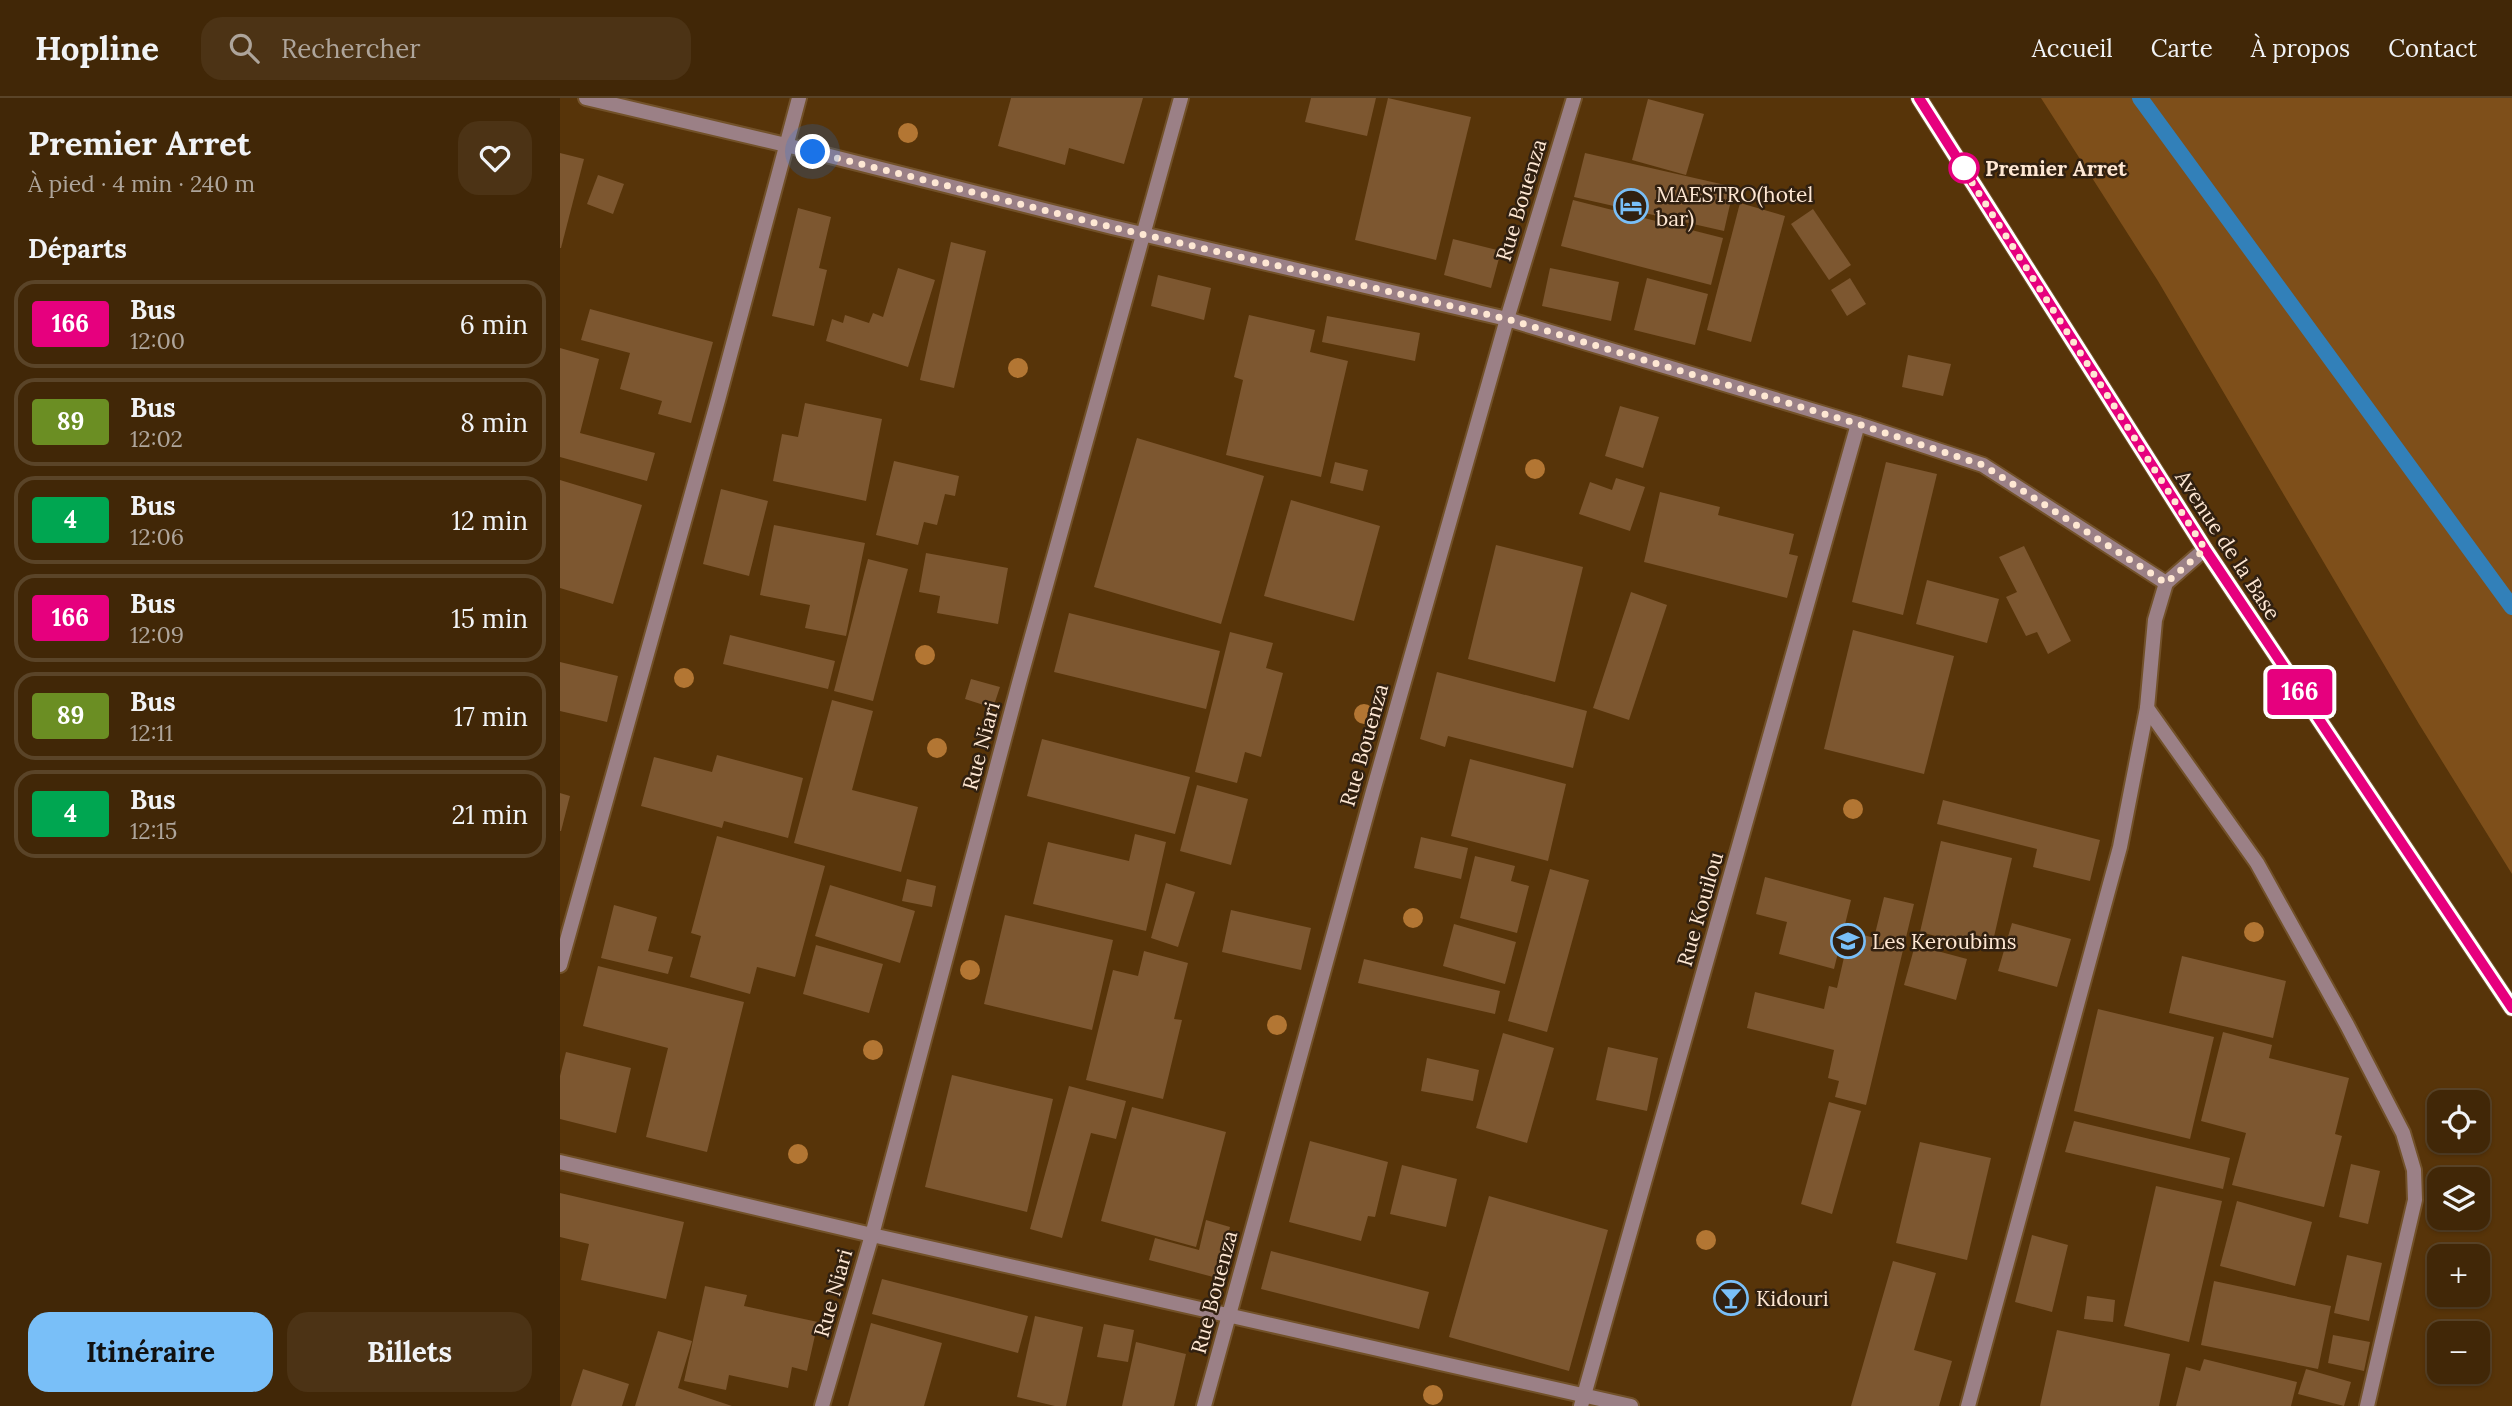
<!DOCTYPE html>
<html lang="fr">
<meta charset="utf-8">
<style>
body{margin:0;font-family:Lora,serif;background:#4c3315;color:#f1f3f6;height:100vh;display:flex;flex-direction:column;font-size:26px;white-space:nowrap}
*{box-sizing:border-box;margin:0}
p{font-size:23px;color:#aea59b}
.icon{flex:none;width:38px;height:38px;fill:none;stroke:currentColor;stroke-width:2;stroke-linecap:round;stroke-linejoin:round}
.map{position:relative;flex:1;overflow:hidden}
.drawer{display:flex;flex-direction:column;background:#412707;width:560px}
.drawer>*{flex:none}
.badge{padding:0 14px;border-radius:5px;font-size:24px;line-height:46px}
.fabs{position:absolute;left:1867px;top:992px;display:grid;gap:14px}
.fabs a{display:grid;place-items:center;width:63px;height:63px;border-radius:14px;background:#412707;box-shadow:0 2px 5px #0004,0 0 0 2px #5a4428;font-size:35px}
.you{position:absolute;width:35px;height:35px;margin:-18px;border:5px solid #fff;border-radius:50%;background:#1a73e8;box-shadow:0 0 0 10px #1a73e833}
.map>.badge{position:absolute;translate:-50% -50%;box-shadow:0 0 0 4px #fff}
h2{padding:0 28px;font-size:26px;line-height:63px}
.round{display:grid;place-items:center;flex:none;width:74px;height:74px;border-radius:21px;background:#4c3315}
.head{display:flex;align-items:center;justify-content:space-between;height:119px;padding:0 28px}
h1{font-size:33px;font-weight:800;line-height:52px}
.cta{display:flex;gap:14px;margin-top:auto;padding:14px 28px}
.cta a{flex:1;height:80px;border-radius:21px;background:#79bff8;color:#111;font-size:28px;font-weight:800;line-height:80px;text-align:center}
.cta a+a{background:#4c3315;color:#f1f3f6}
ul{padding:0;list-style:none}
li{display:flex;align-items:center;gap:21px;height:88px;margin:0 14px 10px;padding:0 14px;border:4px solid #5a4428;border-radius:21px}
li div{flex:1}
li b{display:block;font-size:26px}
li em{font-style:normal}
li .badge{min-width:77px;font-weight:700;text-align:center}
header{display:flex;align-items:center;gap:42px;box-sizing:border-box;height:98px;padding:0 35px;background:#412707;border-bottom:2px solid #5a4428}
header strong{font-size:33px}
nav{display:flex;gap:38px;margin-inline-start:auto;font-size:24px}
.search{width:490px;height:63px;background:#4c3315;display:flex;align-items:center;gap:18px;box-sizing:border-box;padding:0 24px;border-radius:21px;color:#aea59b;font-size:26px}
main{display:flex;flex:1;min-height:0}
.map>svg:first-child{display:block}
.green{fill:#7e4f1a}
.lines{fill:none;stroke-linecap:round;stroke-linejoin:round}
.stream{stroke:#3280b9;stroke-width:16}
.building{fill:#7d5730}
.minor-casing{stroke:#725129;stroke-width:18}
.secondary-casing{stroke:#725129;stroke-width:18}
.minor{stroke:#9b8086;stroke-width:14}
.secondary{stroke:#d0a6ae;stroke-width:14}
.tree{fill:#b37633}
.line-casing{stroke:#fff;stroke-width:16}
.line{stroke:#e6007e;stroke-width:10}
.walk{stroke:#fee7d3;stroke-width:7;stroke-dasharray:0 12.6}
.stop-dot{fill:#fff;stroke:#e6007e;stroke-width:3.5}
.labels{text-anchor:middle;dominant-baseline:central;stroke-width:5;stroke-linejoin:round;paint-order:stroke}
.stop-label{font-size:21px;font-weight:bold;fill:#fee7d3;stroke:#312010;text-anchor:start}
.poi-label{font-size:21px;fill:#fee7d3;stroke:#312010;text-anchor:start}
.street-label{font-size:21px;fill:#fee7d3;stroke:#312010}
</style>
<header>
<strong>Hopline</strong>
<div class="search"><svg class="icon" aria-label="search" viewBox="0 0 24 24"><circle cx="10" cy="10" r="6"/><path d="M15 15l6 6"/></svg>Rechercher</div>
<nav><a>Accueil</a><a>Carte</a><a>À propos</a><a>Contact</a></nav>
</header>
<main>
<section class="drawer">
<div class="head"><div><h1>Premier Arret</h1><p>À pied · 4 min · 240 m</p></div><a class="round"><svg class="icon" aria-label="heart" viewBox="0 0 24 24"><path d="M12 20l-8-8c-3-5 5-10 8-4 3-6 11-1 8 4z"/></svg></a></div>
<h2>Départs</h2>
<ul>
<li><span class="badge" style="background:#e6007e;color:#fff">166</span><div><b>Bus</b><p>12:00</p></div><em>6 min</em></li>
<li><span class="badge" style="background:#6b8e23;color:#fff">89</span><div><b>Bus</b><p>12:02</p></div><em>8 min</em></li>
<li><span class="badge" style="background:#00a651;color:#fff">4</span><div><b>Bus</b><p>12:06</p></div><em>12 min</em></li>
<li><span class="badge" style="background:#e6007e;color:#fff">166</span><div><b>Bus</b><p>12:09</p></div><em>15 min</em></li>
<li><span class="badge" style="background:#6b8e23;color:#fff">89</span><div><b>Bus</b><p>12:11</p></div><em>17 min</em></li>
<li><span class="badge" style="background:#00a651;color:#fff">4</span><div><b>Bus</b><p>12:15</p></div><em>21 min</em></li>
</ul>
<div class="cta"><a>Itinéraire</a><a>Billets</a></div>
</section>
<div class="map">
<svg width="1952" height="1308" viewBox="0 0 1952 1308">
<rect width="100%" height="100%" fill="#573409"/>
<polygon class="green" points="1481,0 1952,0 1952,776 1859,626 1598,183"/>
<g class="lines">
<polyline class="stream" points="1580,0 1952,509"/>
</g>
<g class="building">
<polygon points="451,0 583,0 564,66 509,50 505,67 438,48"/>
<polygon points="751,0 816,0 807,38 745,24"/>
<polygon points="828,0 911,19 876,162 795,142"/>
<polygon points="1088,1 1144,16 1126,77 1072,62"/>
<polygon points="0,55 24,61 1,150 0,150"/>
<polygon points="1025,55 1174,89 1164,133 1014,99"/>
<polygon points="38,77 64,86 53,116 27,106"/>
<polygon points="1013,102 1163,140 1151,187 1001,148"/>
<polygon points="1180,105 1225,118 1191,244 1147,232"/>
<polygon points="238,110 271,119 259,170 267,172 254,228 212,218"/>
<polygon points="1253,111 1291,167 1269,182 1231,126"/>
<polygon points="893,141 941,153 931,190 884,177"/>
<polygon points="391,144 426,153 394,290 360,282"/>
<polygon points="338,170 375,182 348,269 266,243 272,221 283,225 285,217 309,225 313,215 323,219"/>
<polygon points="990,170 1059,184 1051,223 982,208"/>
<polygon points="598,177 651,190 644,222 591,208"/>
<polygon points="1087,180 1148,196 1135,247 1074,232"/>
<polygon points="1290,180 1306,206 1287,218 1271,192"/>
<polygon points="30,211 153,244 131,325 98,316 102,303 60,291 70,255 21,242"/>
<polygon points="689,217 755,232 750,254 788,263 761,379 666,357 683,282 674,279"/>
<polygon points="767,218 860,235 855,263 762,244"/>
<polygon points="0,250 39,261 20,335 95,355 87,383 0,359"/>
<polygon points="1348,257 1391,266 1383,298 1342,289"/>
<polygon points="245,305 322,321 306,403 213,383 222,336 238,339"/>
<polygon points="1060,308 1099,319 1083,370 1045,358"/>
<polygon points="577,340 704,378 661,526 534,489"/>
<polygon points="334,363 399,378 395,398 385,396 377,427 364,424 358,447 316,437"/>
<polygon points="775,364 808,372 803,393 770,385"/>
<polygon points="1326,364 1377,376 1343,517 1292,504"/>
<polygon points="1056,380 1085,389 1070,433 1019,416 1030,384 1052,392"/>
<polygon points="0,382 82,407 53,506 0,490"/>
<polygon points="161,391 208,403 189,478 143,466"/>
<polygon points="1100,394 1160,409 1158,417 1234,436 1229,456 1238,458 1227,500 1084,464"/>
<polygon points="731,402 820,428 794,523 704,498"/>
<polygon points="214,427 305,445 286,538 245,530 250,507 200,497"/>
<polygon points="936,447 1023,469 995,584 908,561"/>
<polygon points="1464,448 1511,543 1488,556 1477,534 1466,538 1446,499 1457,494 1439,459"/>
<polygon points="366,455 448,470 438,526 377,515 380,498 359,494"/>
<polygon points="308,461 348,471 313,603 274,593"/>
<polygon points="1367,482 1439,501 1427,545 1356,526"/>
<polygon points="1071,494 1107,507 1069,622 1033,610"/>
<polygon points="509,515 660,553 646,611 494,574"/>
<polygon points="1293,532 1394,558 1364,676 1264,651"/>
<polygon points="670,534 713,545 706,570 723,575 701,659 685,654 677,685 635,674"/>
<polygon points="170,537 275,563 268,591 163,566"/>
<polygon points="0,564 58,578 47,624 0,613"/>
<polygon points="877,574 1027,613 1013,670 888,638 885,649 860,641"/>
<polygon points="411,581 440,589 433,610 405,601"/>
<polygon points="272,602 313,613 292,692 358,709 341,774 234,745"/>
<polygon points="482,641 630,679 615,736 467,698"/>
<polygon points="157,657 243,680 228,740 164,723 162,730 81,708 94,659 152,674"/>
<polygon points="910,661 1006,686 988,763 891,738"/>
<polygon points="637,687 688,701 671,767 620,753"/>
<polygon points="0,695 10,698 1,733 0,733"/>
<polygon points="1383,702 1540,742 1530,783 1473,769 1477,751 1377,726"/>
<polygon points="575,736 606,744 586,833 473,806 488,744 569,763"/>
<polygon points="157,738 265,768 235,879 197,869 190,896 130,879 141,838 131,835"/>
<polygon points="861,739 908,750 901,781 854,770"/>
<polygon points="1381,743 1452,760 1431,852 1360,834"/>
<polygon points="915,758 955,768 951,783 969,788 957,835 900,820"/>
<polygon points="990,771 1029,782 987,934 948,923"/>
<polygon points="1205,779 1291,802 1274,871 1219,856 1227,824 1196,816"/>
<polygon points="347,781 376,788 372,809 342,803"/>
<polygon points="606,785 635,794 618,849 591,840"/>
<polygon points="270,787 355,813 340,865 255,838"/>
<polygon points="1324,799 1354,806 1306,1007 1275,999 1279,983 1268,980 1274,952 1187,930 1195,894 1264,911 1269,888 1277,890 1290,833 1314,840"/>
<polygon points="54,807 97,819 88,853 113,859 108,876 41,860"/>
<polygon points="671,812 751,830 741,872 662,854"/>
<polygon points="445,817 553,842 532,932 424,906"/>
<polygon points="1452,825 1511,841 1497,889 1438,873"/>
<polygon points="894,826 956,844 945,886 883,868"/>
<polygon points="256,847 323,866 309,915 243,896"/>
<polygon points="1355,847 1407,861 1396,902 1344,887"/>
<polygon points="584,853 628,865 614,921 622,922 603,1001 526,982 553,872 578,878"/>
<polygon points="1622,858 1726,883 1713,940 1609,915"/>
<polygon points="804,861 940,893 935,916 798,885"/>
<polygon points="38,868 184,904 147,1054 86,1039 108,950 23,928"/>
<polygon points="1538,911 1654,939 1630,1041 1514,1013"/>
<polygon points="1663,934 1712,947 1709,960 1789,980 1775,1036 1782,1038 1764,1109 1672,1087 1686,1035 1641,1023"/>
<polygon points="943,935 994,950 967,1045 916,1030"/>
<polygon points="1048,949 1098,960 1087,1013 1036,1002"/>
<polygon points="6,954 71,970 56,1035 0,1021 0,978"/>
<polygon points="867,960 919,972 913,1003 861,993"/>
<polygon points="392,977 493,1001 467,1114 365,1089"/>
<polygon points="509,988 566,1003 556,1041 531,1035 502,1140 470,1131"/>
<polygon points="1269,1004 1301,1013 1272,1116 1241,1106"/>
<polygon points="572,1009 666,1034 636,1149 541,1123"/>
<polygon points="1514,1023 1670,1060 1663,1091 1505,1054"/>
<polygon points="750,1043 828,1064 815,1119 808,1118 801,1143 729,1124"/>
<polygon points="1360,1044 1431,1060 1407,1162 1336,1145"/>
<polygon points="1791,1066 1820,1073 1808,1126 1779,1119"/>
<polygon points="842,1067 897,1081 886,1129 830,1116"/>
<polygon points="1596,1088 1662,1103 1629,1244 1564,1228"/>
<polygon points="0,1095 124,1124 106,1201 21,1182 29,1146 0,1139"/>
<polygon points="929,1098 1048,1132 1009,1273 889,1239"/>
<polygon points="1677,1103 1752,1124 1735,1188 1660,1168"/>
<polygon points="646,1122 670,1129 657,1180 589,1162 595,1140 639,1152"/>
<polygon points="1472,1137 1508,1147 1492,1214 1455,1204"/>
<polygon points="711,1153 869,1194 859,1231 701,1191"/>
<polygon points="1787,1157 1822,1165 1809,1223 1774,1215"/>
<polygon points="1333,1163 1376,1175 1354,1252 1392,1263 1379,1308 1291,1308"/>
<polygon points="322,1181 468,1218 458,1255 312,1216"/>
<polygon points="1654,1183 1771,1208 1758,1271 1641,1247"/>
<polygon points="145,1188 187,1197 184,1208 258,1224 247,1273 232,1269 228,1290 169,1277 166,1292 124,1283"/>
<polygon points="1527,1198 1555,1202 1553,1224 1524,1221"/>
<polygon points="475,1218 523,1229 506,1308 495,1308 457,1299"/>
<polygon points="311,1225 382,1245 364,1308 288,1308"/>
<polygon points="544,1226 574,1232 568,1264 537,1259"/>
<polygon points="1497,1232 1610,1256 1599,1308 1480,1308"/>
<polygon points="98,1233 132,1243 118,1290 172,1308 75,1308"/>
<polygon points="1773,1237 1810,1244 1804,1273 1768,1265"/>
<polygon points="576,1244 626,1256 614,1308 562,1308"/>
<polygon points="1644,1261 1737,1284 1731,1308 1616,1308 1626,1269 1640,1273"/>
<polygon points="23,1271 69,1286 62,1308 11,1308"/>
<polygon points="1746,1271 1791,1284 1784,1308 1738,1296"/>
</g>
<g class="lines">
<g class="minor-casing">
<g id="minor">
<polyline points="26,0 226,47 552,129 947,221 1298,326 1423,367 1606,485"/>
<polyline points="1587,610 1697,765 1787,927 1843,1035 1854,1072 1855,1102 1807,1308"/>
<polyline points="0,867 158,302 239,0"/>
<polyline points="0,1064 312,1137 1071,1308"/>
<polyline points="262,1308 312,1137 459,585 621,0"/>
<polyline points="644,1308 813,693 947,221 1014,0"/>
<polyline points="1021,1308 1298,326"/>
<polyline points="1408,1308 1560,749 1587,610 1595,522 1606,485 1645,451"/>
</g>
</g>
<g class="secondary-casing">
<polyline id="secondary" points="1359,0 1645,451 1952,910"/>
</g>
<use href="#minor" class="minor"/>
<use href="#secondary" class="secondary"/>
</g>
<g class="tree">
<circle cx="348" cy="35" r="10"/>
<circle cx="458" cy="270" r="10"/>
<circle cx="975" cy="371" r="10"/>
<circle cx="365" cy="557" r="10"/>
<circle cx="124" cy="580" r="10"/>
<circle cx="804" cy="616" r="10"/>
<circle cx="377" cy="650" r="10"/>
<circle cx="1293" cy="711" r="10"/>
<circle cx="853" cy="820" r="10"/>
<circle cx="1694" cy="834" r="10"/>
<circle cx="410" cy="872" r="10"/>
<circle cx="717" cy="927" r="10"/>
<circle cx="313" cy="952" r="10"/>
<circle cx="238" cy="1056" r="10"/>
<circle cx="1146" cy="1142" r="10"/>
<circle cx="873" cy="1297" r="10"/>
</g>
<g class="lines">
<g class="line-casing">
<polyline id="line" points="1359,0 1645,451 1952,910"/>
</g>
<use href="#line" class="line"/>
<polyline class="walk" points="253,54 551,129 947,221 1298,326 1423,367 1606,485 1645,451 1399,64 1404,70"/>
</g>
<defs>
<g id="hotel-ring" transform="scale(1.75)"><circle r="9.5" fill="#312010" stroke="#79bff8" stroke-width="1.5"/><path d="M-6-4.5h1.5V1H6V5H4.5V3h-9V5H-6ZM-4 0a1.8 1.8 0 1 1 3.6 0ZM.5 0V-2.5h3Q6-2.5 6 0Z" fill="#79bff8"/></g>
<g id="school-ring" transform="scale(1.75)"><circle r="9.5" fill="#312010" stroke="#79bff8" stroke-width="1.5"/><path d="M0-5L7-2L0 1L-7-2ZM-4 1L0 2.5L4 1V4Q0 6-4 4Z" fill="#79bff8"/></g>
<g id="bar-ring" transform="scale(1.75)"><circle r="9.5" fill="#312010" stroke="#79bff8" stroke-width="1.5"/><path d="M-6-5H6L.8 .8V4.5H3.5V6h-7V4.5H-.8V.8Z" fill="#79bff8"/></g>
</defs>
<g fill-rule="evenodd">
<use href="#hotel-ring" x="1071" y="108"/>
<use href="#school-ring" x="1288" y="843"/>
<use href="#bar-ring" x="1171" y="1200"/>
</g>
<circle class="stop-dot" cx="1404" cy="70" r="14"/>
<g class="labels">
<g class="stop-label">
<text x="1425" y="70">Premier Arret</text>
</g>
<g class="poi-label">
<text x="1096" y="96">MAESTRO(hotel<tspan x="1096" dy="24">bar)</tspan></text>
<text x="1312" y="843">Les Keroubims</text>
<text x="1196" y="1200">Kidouri</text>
</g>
<g class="street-label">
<text transform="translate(961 102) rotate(-73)">Rue Bouenza</text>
<text transform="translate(1668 447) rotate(57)">Avenue de la Base</text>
<text transform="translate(804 647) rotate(-74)">Rue Bouenza</text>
<text transform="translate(421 648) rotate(-75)">Rue Niari</text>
<text transform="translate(1140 811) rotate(-74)">Rue Kouilou</text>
<text transform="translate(654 1194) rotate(-75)">Rue Bouenza</text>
<text transform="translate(273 1195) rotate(-74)">Rue Niari</text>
</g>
</g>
</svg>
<div class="fabs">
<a><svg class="icon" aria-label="locate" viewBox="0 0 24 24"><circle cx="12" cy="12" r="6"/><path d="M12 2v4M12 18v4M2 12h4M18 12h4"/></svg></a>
<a><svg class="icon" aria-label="layers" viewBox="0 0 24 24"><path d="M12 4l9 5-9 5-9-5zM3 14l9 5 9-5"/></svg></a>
<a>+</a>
<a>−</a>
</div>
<div class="you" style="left:253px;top:54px"></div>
<b class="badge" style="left:1740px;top:594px;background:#e6007e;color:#fff">166</b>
</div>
</main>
